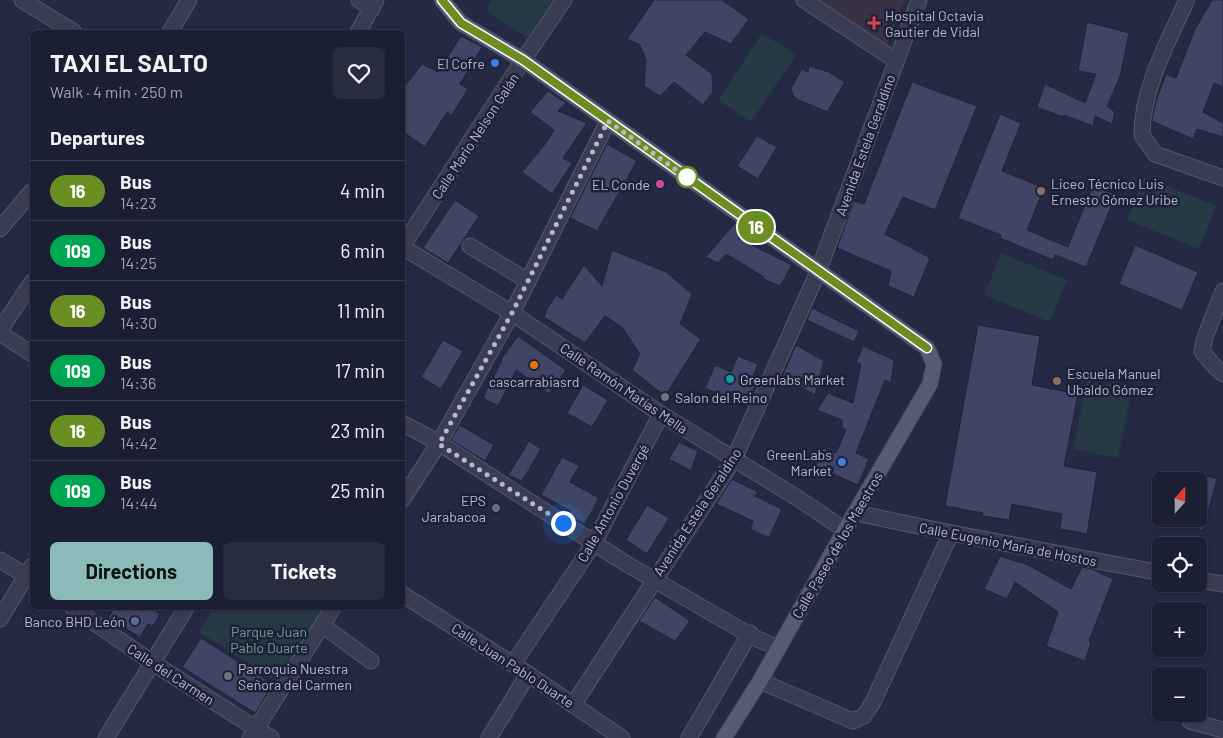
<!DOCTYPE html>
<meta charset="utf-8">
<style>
body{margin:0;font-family:Barlow,sans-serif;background:#282c3f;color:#f1f3f6;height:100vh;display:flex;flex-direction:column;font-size:19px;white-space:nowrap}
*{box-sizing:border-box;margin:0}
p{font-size:16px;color:#a0a2ac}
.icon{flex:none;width:28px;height:28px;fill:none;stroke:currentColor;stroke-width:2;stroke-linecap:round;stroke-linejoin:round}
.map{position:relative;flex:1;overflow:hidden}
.side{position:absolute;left:30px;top:30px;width:375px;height:580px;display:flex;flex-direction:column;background:#1b1f33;border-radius:8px;box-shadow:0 1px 4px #0004,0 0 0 1px #393d4e}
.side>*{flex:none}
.badge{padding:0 10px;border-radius:16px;font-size:18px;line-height:32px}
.needle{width:32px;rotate:21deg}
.controls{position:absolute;left:1152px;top:472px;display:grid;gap:10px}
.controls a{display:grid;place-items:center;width:55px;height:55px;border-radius:8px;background:#1b1f33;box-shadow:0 1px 4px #0004,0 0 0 1px #393d4e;font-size:25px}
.you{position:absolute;width:25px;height:25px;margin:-12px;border:4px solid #fff;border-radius:50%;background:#1a73e8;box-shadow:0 0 0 8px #1a73e833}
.map>.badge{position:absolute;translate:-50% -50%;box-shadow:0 0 0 2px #fff}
h2{padding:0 20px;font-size:19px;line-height:45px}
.round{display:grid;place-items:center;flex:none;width:52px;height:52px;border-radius:8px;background:#282c3f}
.summary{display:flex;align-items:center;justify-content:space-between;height:85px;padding:0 20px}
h1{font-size:24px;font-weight:700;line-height:38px}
.primary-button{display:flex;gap:10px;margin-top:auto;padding:10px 20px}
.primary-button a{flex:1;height:58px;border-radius:8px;background:#8bbbb9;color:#111;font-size:20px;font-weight:700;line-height:58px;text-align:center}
.primary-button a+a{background:#282c3f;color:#f1f3f6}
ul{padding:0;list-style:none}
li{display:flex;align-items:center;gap:15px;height:60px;padding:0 20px;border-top:1px solid #393d4e}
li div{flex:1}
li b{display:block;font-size:19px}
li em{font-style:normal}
li .badge{min-width:55px;font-weight:700;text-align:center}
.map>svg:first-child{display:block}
.medical{fill:#393144}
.green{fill:#263945}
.building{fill:#404565;stroke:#1f233b}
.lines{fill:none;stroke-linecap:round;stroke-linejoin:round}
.minor-casing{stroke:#54576e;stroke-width:17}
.major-casing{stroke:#3f435a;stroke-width:17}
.minor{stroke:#393d54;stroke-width:15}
.major{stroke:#575b74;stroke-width:15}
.line-casing{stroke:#fff;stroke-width:11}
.line{stroke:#6b8e23;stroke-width:8}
.walk{stroke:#b6b9cd;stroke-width:5;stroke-dasharray:0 9}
.health-dot{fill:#e0444e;stroke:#1d2139;stroke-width:2}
.shop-dot{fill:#3f7fe0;stroke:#1d2139;stroke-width:2}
.stop-dot{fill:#fff;stroke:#6b8e23;stroke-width:2.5}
.hotel-dot{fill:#d1479c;stroke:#1d2139;stroke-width:2}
.education-dot{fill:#8d6e63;stroke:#1d2139;stroke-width:2}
.food-dot{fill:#e8710a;stroke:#1d2139;stroke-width:2}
.culture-dot{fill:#0f9aa8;stroke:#1d2139;stroke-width:2}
.worship-dot{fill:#6b7280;stroke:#1d2139;stroke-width:2}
.service-dot{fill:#5c6f8a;stroke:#1d2139;stroke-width:2}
.labels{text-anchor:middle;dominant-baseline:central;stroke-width:5;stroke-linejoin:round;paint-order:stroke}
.poi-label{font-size:14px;fill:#b6b9cd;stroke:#1d2139;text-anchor:start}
.street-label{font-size:14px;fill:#b6b9cd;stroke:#1d2139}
.park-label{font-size:14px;fill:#6ba086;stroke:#1d2139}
</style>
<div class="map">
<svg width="1223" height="738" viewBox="0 0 1223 738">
<rect width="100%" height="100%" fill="#242944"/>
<polygon class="medical" points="817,0 905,0 886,46"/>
<g class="green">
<polygon points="492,0 553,0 527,38 486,10"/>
<polygon points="762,33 796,55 751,122 718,100"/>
<polygon points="1144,177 1216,206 1199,249 1127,220"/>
<polygon points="1001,253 1067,280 1050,322 984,295"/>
<polygon points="1087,380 1132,389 1118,458 1073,449"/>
<polygon points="214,608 327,608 279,682 199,632"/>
</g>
<g class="building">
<polygon points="654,0 722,0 749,19 731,44 705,32 686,55 712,74 713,92 703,105 674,82 660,96 644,86 646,60 640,45 627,39"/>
<polygon points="1212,0 1223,0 1223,87 1214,83 1203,112 1223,123 1223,137 1197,129 1193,139 1152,121 1152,119 1156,101 1166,74 1176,78 1195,29"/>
<polygon points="1087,22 1129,33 1120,77 1107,106 1115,112 1112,124 1095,116 1093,126 1064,115 1063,117 1037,107 1045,84 1085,103 1096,74 1078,71"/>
<polygon points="461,36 482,47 460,84 468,89 452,115 447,112 425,147 402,131 402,90 422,64 438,72"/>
<polygon points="809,66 829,72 845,82 827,112 799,100 793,96 791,89 797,77 802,69 808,72"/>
<polygon points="912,82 977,106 935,210 903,197 885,234 930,258 914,297 888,286 891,271 837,248 854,201 864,204"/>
<polygon points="548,91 566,103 558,111 587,123 563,158 572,163 552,194 522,172 546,143 554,130 530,112"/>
<polygon points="1000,114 1021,123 1002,171 1044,188 1027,230 1068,247 1093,185 1116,195 1086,267 1055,255 1053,260 1000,238 1001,235 958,218"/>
<polygon points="757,136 777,147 758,179 737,166"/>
<polygon points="607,144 637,161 597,231 570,218"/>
<polygon points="455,200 479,216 448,263 423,248"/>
<polygon points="735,223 745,230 738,238 792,265 780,286 763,279 764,277 726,254 718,263 706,257"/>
<polygon points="1135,245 1198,272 1182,310 1119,284"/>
<polygon points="612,250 666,272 692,294 680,324 701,339 665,396 632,370 640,354 622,327 605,316 585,343 544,317 547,309 556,295 562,299 584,265 602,286"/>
<polygon points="812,308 859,331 854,342 807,320"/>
<polygon points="978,325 1040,336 1032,385 1078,394 1064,466 1097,472 1087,534 1060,529 1062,514 1012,504 1009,520 982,516 983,513 945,506"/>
<polygon points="518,336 566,370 549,394 516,370 498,406 483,398 502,360 501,359"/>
<polygon points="443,340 463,351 441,389 421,377"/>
<polygon points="796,345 824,361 815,395 782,377"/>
<polygon points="863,346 894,360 891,383 885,380 856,453 869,459 858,485 815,466 823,448 836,453 846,430 842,428 842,420 817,410 828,393 853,403 861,364 856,362"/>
<polygon points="738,356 758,364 751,382 756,384 746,406 705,388 715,365 731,372"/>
<polygon points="583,385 608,400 592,427 567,413"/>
<polygon points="460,425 494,445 485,461 451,440"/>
<polygon points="529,441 541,449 522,481 508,475"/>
<polygon points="679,442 698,451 691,471 669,459"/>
<polygon points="562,457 579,466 570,482 599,498 585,524 569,515 571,511 541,495"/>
<polygon points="1199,474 1217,479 1203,530 1199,530"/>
<polygon points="732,479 758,492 755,496 782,509 769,538 750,529 753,521 716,504"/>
<polygon points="647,505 669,518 647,554 626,540"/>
<polygon points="1000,556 1028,565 1071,589 1082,567 1092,569 1113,579 1089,641 1091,642 1085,661 1046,646 1058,612 1015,582 1007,599 984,589"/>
<polygon points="655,597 690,621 675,641 639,621"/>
<polygon points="114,608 151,608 160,614 153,626 148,624 140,637 108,618"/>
<polygon points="201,638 273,684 255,713 182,667"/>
</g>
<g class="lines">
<g class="minor-casing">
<g id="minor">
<polyline points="22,0 74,32"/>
<polyline points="359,0 372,9"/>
<polyline points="804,0 895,60"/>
<path d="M1187 0C1168 41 1142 89 1142 135L1155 154 1223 178"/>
<polyline points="170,32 189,0"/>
<polyline points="358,32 376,0"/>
<polyline points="0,229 32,191"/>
<polyline points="470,246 528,281"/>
<polyline points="402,247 512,313 661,414 799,499 845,530"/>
<polyline points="402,247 523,60 564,0"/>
<polyline points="1223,291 1205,337 1202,351 1213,365 1223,374"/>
<polyline points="0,330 32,282"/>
<polyline points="0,333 32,354"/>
<polyline points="402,423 439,443 625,563 755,638 778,648"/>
<polyline points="402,500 439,443 512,313 608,121"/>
<polyline points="856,513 951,533 1161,573"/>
<polyline points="0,560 32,579"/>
<polyline points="1199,580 1223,584"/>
<polyline points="402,594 528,674 622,738"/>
<polyline points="73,608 153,663 271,738"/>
<polyline points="0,619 32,566"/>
<polyline points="322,625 371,661"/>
<polyline points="513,664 594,543 661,414"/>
<polyline points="760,681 853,721 864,716 873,702 951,533"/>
<polyline points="573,705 734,459 818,272 919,0"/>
<polyline points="1190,721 1223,730"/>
<polyline points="106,738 186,608"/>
<polyline points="250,738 333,608"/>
<polyline points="489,738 528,674"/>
<polyline points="689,738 750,633"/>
</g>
</g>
<g class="major-casing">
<polyline id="major" points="442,0 461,23 523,60 927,348 934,364 930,384 845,530 760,681 724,738"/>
</g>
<use href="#minor" class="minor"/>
<use href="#major" class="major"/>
</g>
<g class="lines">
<g class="line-casing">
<polyline id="line" points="442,0 461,23 523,60 927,348"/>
</g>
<use href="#line" class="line"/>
<polyline class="walk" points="563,523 439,444 512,313 608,121 689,179 687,177"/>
</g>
<path class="health-dot" d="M871.5 15.5h5v5h5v5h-5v5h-5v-5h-5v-5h5z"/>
<g class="shop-dot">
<circle cx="495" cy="63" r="5"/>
<circle cx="842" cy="462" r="5"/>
</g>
<circle class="stop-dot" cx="687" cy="177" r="10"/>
<circle class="hotel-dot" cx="660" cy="184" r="5"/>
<g class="education-dot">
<circle cx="1041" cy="191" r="5"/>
<circle cx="1057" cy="381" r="5"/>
</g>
<circle class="food-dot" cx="534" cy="365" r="5"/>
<circle class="culture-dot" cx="730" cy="379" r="5"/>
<g class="worship-dot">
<circle cx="665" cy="397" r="5"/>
<circle cx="228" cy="676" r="5"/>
</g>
<g class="service-dot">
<circle cx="496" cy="508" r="5"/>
<circle cx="135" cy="621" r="5"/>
</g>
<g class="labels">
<g class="poi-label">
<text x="885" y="15">Hospital Octavia<tspan x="885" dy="16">Gautier de Vidal</tspan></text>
<text x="485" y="63" text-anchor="end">El Cofre</text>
<text x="1051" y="183">Liceo Técnico Luis<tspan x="1051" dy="16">Ernesto Gómez Uribe</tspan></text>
<text x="650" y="184" text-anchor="end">EL Conde</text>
<text x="1067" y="373">Escuela Manuel<tspan x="1067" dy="16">Ubaldo Gómez</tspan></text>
<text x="740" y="379">Greenlabs Market</text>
<text x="534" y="381" text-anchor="middle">cascarrabiasrd</text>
<text x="675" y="397">Salon del Reino</text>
<text x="832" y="454" text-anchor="end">GreenLabs<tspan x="832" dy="16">Market</tspan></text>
<text x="486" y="500" text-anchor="end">EPS<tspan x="486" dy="16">Jarabacoa</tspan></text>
<text x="125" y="621" text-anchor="end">Banco BHD León</text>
<text x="238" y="668">Parroquia Nuestra<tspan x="238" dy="16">Señora del Carmen</tspan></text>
</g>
<g class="street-label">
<text transform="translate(475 136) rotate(-57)">Calle Mario Nelson Galán</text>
<text transform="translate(865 145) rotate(-70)">Avenida Estela Geraldino</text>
<text transform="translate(624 388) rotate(34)">Calle Ramón Matías Mella</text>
<text transform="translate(613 503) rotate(-61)">Calle Antonio Duvergé</text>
<text transform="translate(697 512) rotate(-57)">Avenida Estela Geraldino</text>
<text transform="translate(1008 544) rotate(11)">Calle Eugenio María de Hostos</text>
<text transform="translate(837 545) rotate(-60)">Calle Paseo de los Maestros</text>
<text transform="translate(513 665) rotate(33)">Calle Juan Pablo Duarte</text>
<text transform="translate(171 674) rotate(33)">Calle del Carmen</text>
</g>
<g class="park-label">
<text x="269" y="631">Parque Juan<tspan x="269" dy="16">Pablo Duarte</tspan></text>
</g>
</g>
</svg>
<div class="controls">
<a><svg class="needle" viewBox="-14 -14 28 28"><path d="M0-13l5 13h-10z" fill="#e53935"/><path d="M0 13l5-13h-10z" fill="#a0a2ac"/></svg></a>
<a><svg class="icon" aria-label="locate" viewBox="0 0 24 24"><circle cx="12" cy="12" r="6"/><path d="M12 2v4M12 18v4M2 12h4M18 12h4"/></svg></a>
<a>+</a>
<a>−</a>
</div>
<div class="you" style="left:563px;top:523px"></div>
<b class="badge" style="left:756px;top:227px;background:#6b8e23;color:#fff">16</b>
<section class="side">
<div class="summary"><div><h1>TAXI EL SALTO</h1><p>Walk · 4 min · 250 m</p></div><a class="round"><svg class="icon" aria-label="heart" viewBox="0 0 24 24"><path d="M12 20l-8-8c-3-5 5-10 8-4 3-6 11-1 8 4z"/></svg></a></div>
<h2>Departures</h2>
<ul>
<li><span class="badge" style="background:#6b8e23;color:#fff">16</span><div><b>Bus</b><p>14:23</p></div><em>4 min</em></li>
<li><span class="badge" style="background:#00a651;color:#fff">109</span><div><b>Bus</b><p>14:25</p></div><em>6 min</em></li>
<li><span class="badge" style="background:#6b8e23;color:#fff">16</span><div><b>Bus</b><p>14:30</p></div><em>11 min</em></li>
<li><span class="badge" style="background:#00a651;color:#fff">109</span><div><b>Bus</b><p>14:36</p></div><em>17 min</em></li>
<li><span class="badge" style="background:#6b8e23;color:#fff">16</span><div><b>Bus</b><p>14:42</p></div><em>23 min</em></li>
<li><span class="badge" style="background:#00a651;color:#fff">109</span><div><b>Bus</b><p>14:44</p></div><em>25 min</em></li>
</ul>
<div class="primary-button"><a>Directions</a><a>Tickets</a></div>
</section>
</div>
